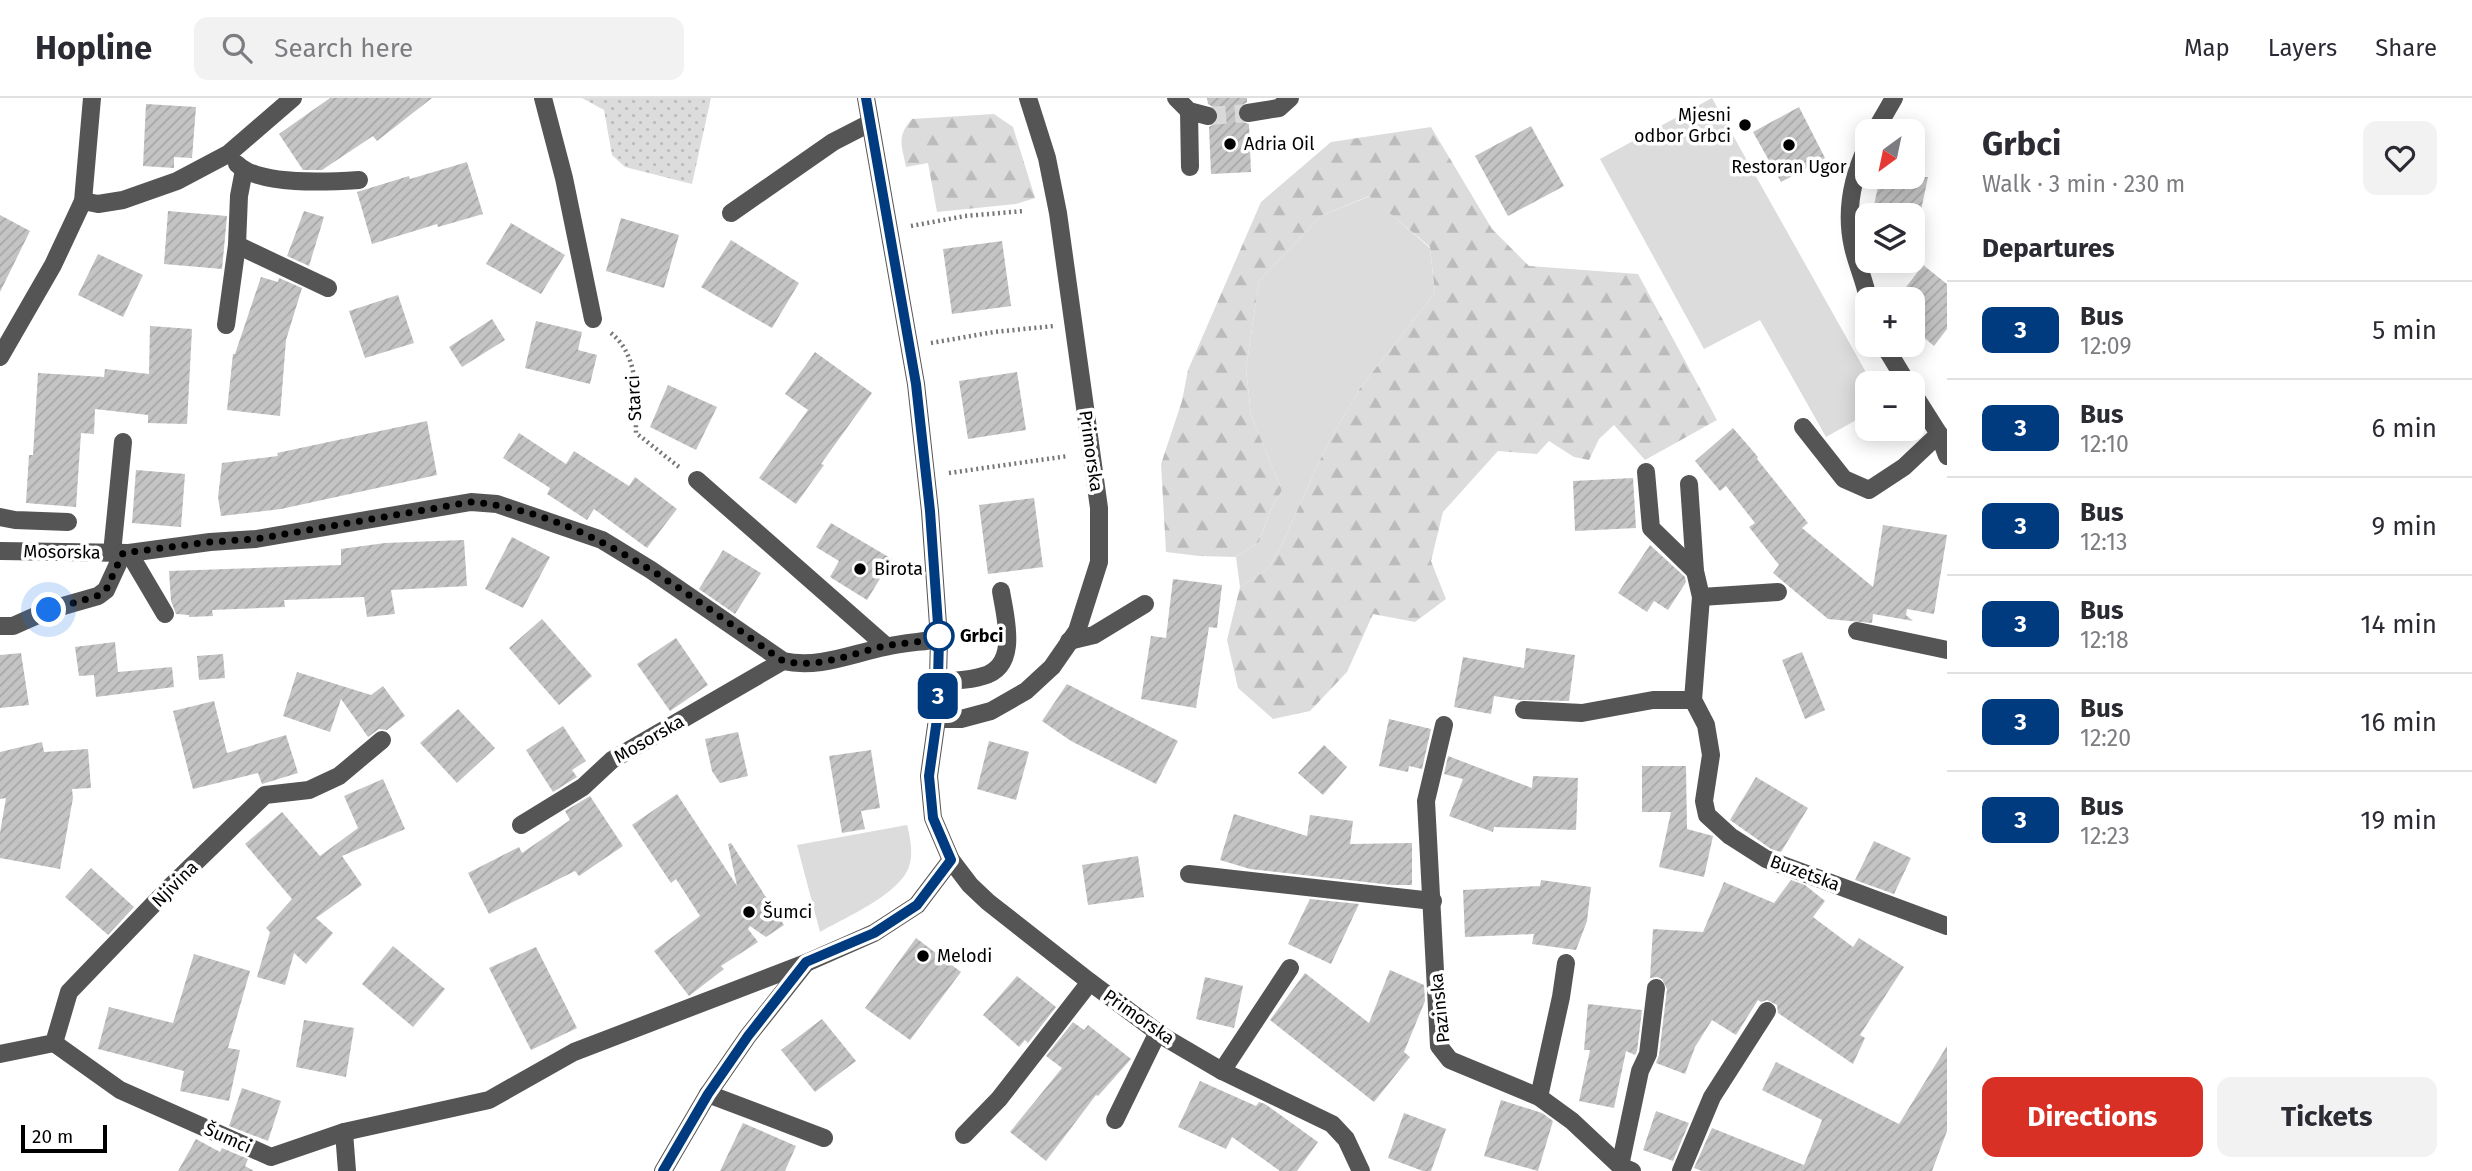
<!DOCTYPE html>
<meta charset="utf-8">
<style>
body{margin:0;font-family:"Fira Sans",sans-serif;background:#f2f2f3;color:#2b2b33;height:100vh;display:flex;flex-direction:column;font-size:26px;white-space:nowrap}
*{box-sizing:border-box;margin:0}
p{font-size:23px;color:#7c7c81}
.icon{flex:none;width:38px;height:38px;fill:none;stroke:currentColor;stroke-width:2;stroke-linecap:round;stroke-linejoin:round}
.map{position:relative;flex:1;overflow:hidden}
.sheet{display:flex;flex-direction:column;background:#fff;width:525px}
.sheet>*{flex:none}
.badge{padding:0 14px;border-radius:10px;font-size:24px;line-height:46px}
.needle{width:46px;rotate:213deg}
.tools{position:absolute;left:1855px;top:21px;display:grid;gap:14px}
.tools a{display:grid;place-items:center;width:70px;height:70px;border-radius:14px;background:#fff;box-shadow:0 4px 18px #0003;font-size:35px}
.scale{position:absolute;left:21px;bottom:18px;width:86px;box-sizing:border-box;padding-left:7px;border:4px solid #000;border-top:0;font-size:19px;line-height:24px;white-space:nowrap;color:#000;-webkit-text-stroke:5px #fff;paint-order:stroke}
.you{position:absolute;width:35px;height:35px;margin:-18px;border:5px solid #fff;border-radius:50%;background:#1a73e8;box-shadow:0 0 0 10px #1a73e833}
.map>.badge{position:absolute;translate:-50% -50%;box-shadow:0 0 0 4px #fff}
h2{padding:0 35px;font-size:26px;line-height:63px}
.round{display:grid;place-items:center;flex:none;width:74px;height:74px;border-radius:14px;background:#f2f2f3}
.headline{display:flex;align-items:center;justify-content:space-between;height:119px;padding:0 35px}
h1{font-size:33px;font-weight:700;line-height:52px}
.action{display:flex;gap:14px;margin-top:auto;padding:14px 35px}
.action a{flex:1;height:80px;border-radius:14px;background:#d93025;color:#fff;font-size:28px;font-weight:700;line-height:80px;text-align:center}
.action a+a{background:#f2f2f3;color:#2b2b33}
ul{padding:0;list-style:none}
li{display:flex;align-items:center;gap:21px;height:98px;padding:0 35px;border-top:2px solid #e1e1e2}
li div{flex:1}
li b{display:block;font-size:26px}
li em{font-style:normal}
li .badge{min-width:77px;font-weight:700;text-align:center}
header{display:flex;align-items:center;gap:42px;box-sizing:border-box;height:98px;padding:0 35px;background:#fff;border-bottom:2px solid #e1e1e2}
header strong{font-size:33px}
nav{display:flex;gap:38px;margin-inline-start:auto;font-size:24px}
.search{width:490px;height:63px;background:#f2f2f3;display:flex;align-items:center;gap:18px;box-sizing:border-box;padding:0 24px;border-radius:14px;color:#7c7c81;font-size:26px}
main{display:flex;flex:1;min-height:0}
.map>svg:first-child{display:block}
.grass{fill:#dcdcdc}
.forest{fill:url(#forest-firs)}
.garden{fill:url(#garden-dots)}
.building{fill:url(#building-hatch)}
.lines{fill:none;stroke-linecap:round;stroke-linejoin:round}
.minor-tunnel{stroke:#d9d9d9;stroke-width:18;stroke-dasharray:18 9;stroke-linecap:butt}
.path{stroke:#777;stroke-width:4.5;stroke-dasharray:2 3.5;stroke-linecap:butt}
.minor{stroke:#555;stroke-width:18}
.line-casing{stroke:#fff;stroke-width:16}
.line{stroke:#003b80;stroke-width:10}
.walk{stroke:#000;stroke-width:7;stroke-dasharray:0 12.6}
.poi-dot{fill:#000;stroke:#fff;stroke-width:2.5}
.stop-dot{fill:#fff;stroke:#003b80;stroke-width:3.5}
.labels{text-anchor:middle;dominant-baseline:central;stroke-width:7;stroke-linejoin:round;paint-order:stroke}
.poi-label{font-size:18px;fill:#000;stroke:#fff;text-anchor:start}
.street-label{font-size:18px;fill:#000;stroke:#fff}
.stop-label{font-size:18px;font-weight:bold;fill:#000;stroke:#fff;text-anchor:start}
</style>
<header>
<strong>Hopline</strong>
<div class="search"><svg class="icon" aria-label="search" viewBox="0 0 24 24"><circle cx="10" cy="10" r="6"/><path d="M15 15l6 6"/></svg>Search here</div>
<nav><a>Map</a><a>Layers</a><a>Share</a></nav>
</header>
<main>
<div class="map">
<svg width="1947" height="1073" viewBox="0 0 1947 1073">
<defs>
<pattern id="forest-firs" width="22" height="20" patternUnits="userSpaceOnUse" patternTransform="scale(1.75)"><rect width="22" height="20" fill="#dcdcdc"/><path d="M5 1l3.5 6h-7zM16 11l3.5 6h-7z" fill="#bbb"/></pattern>
<pattern id="garden-dots" width="8" height="8" patternUnits="userSpaceOnUse" patternTransform="scale(1.75)"><rect width="8" height="8" fill="#dcdcdc"/><path d="M2 2h.1M6 6h.1" fill="none" stroke="#bbb" stroke-width="1.8" stroke-linecap="round"/></pattern>
<pattern id="building-hatch" width="6" height="6" patternUnits="userSpaceOnUse" patternTransform="scale(1.75)"><rect width="6" height="6" fill="#c4c4c4"/><path d="M-1 1l2-2M0 6l6-6M5 7l2-2" fill="none" stroke="#a7a7a7"/></pattern>
</defs>
<rect width="100%" height="100%" fill="#fff"/>
<g class="grass">
<polygon points="1712,0 1872,285 1867,285 1867,316 1826,339 1760,222 1704,251 1600,61"/>
<polygon points="1370,98 1430,150 1435,195 1360,290 1325,351 1283,444 1268,471 1240,489 1236,459 1259,444 1270,414 1282,392 1251,317 1246,271 1259,183 1321,118"/>
<path d="M907 727C910 737 913 755 910 765 904 795 844 820 820 834L797 747Z"/>
</g>
<g class="forest">
<path d="M994 16 1013 29 1035 100 1016 106 937 114 928 65 906 69C902 47 896 39 912 21Z"/>
<polygon points="1431,29 1492,131 1529,168 1638,176 1717,322 1645,362 1614,327 1599,341 1589,362 1574,359 1549,343 1537,356 1498,353 1443,414 1431,463 1446,501 1415,524 1373,516 1347,574 1310,613 1273,621 1238,590 1227,542 1240,489 1268,471 1283,444 1325,351 1360,290 1435,195 1430,149 1369,98 1321,118 1259,183 1246,271 1251,317 1282,392 1270,414 1259,444 1236,459 1199,458 1166,454 1161,366 1182,303 1188,272 1261,104 1331,44"/>
</g>
<polygon class="garden" points="582,0 711,0 692,86 625,69 612,57 604,12"/>
<g class="building">
<polygon points="330,0 432,0 377,43 373,38 322,72 303,72 279,36"/>
<polygon points="1207,0 1247,0 1247,4 1238,10 1237,16 1240,23 1249,26 1251,74 1211,76 1209,29 1216,25 1219,16 1215,10 1208,6"/>
<polygon points="146,6 196,9 192,60 174,59 174,70 143,68"/>
<polygon points="1799,9 1825,60 1781,84 1753,34"/>
<polygon points="1531,28 1564,88 1508,118 1475,58"/>
<polygon points="467,64 483,116 438,129 437,126 372,146 357,94 409,78 410,81"/>
<polygon points="1880,79 1928,79 1920,117 1872,117"/>
<polygon points="168,113 227,118 222,171 164,166"/>
<polygon points="304,113 324,119 309,168 287,158"/>
<polygon points="0,117 30,133 0,194"/>
<polygon points="621,120 679,137 664,190 606,173"/>
<polygon points="511,125 565,157 541,196 486,166"/>
<polygon points="731,142 799,185 772,230 701,189"/>
<polygon points="1002,143 1011,208 952,216 943,151"/>
<polygon points="98,156 143,177 123,219 78,197"/>
<polygon points="1923,167 1947,186 1947,231 1934,248 1913,230 1913,201 1897,201"/>
<polygon points="261,179 278,184 279,180 302,190 286,242 280,318 227,312 233,256 235,256"/>
<polygon points="398,197 414,245 365,260 349,213"/>
<polygon points="492,221 505,242 462,269 449,249"/>
<polygon points="536,223 582,234 578,252 597,257 590,286 525,270"/>
<polygon points="150,228 192,231 187,326 148,325 148,317 95,311 94,336 81,335 76,409 26,405 29,357 33,357 38,275 104,279 105,271 149,276"/>
<polygon points="815,254 872,295 821,366 824,367 796,406 759,380 808,312 785,296"/>
<polygon points="1017,274 1026,332 968,341 959,283"/>
<polygon points="668,287 717,309 696,352 650,329"/>
<polygon points="427,323 437,377 281,411 221,418 218,399 222,365 278,358 277,355"/>
<polygon points="1733,330 1758,359 1757,361 1808,425 1802,430 1873,489 1883,427 1947,437 1934,516 1907,511 1906,517 1913,523 1873,516 1872,525 1828,521 1773,475 1779,467 1749,429 1755,425 1726,388 1720,393 1695,363"/>
<polygon points="519,335 566,366 574,353 629,388 635,379 677,411 647,450 594,411 587,422 547,396 550,390 503,360"/>
<polygon points="136,372 185,376 181,429 132,425"/>
<polygon points="1633,380 1636,430 1575,433 1573,383"/>
<polygon points="1034,400 1043,469 988,476 979,407"/>
<polygon points="831,425 892,461 867,502 830,479 839,463 816,449"/>
<polygon points="512,439 550,459 523,510 485,491"/>
<polygon points="464,442 467,488 391,492 395,516 367,519 364,499 284,502 285,509 212,512 213,518 189,519 189,517 176,516 171,503 169,473 341,467 341,451 385,445"/>
<polygon points="1650,447 1685,479 1686,484 1668,512 1654,503 1647,514 1618,495"/>
<polygon points="723,452 761,475 735,516 699,491"/>
<polygon points="1173,481 1222,487 1217,530 1209,529 1196,610 1141,601 1151,538 1166,540"/>
<polygon points="542,521 592,578 559,607 509,550"/>
<polygon points="676,540 708,587 670,613 637,566"/>
<polygon points="115,544 118,574 172,569 174,589 96,599 94,577 79,578 75,549"/>
<polygon points="1526,550 1575,557 1569,603 1519,602 1494,598 1491,616 1454,609 1463,559 1524,570"/>
<polygon points="1802,554 1825,612 1805,621 1782,562"/>
<polygon points="21,555 29,607 0,610 0,557"/>
<polygon points="223,556 225,580 199,582 197,558"/>
<polygon points="297,574 371,597 383,588 405,618 387,632 379,631 368,639 341,601 330,634 283,618"/>
<polygon points="1067,586 1178,643 1156,686 1071,643 1042,623"/>
<polygon points="214,603 227,655 286,637 298,675 262,686 258,675 193,691 173,613"/>
<polygon points="458,611 495,650 457,685 420,645"/>
<polygon points="1389,621 1431,631 1422,671 1409,668 1408,674 1379,668"/>
<polygon points="563,628 586,663 572,672 577,679 553,694 526,652"/>
<polygon points="738,634 748,678 720,685 712,673 705,641"/>
<polygon points="989,643 1029,654 1016,702 977,691"/>
<polygon points="42,644 44,654 88,651 91,690 72,691 73,700 60,771 0,760 0,735 6,700 0,701 0,654"/>
<polygon points="1324,647 1347,669 1323,697 1298,675"/>
<polygon points="871,652 880,710 861,713 865,731 842,735 829,658"/>
<polygon points="1448,658 1532,690 1533,678 1578,680 1576,732 1494,729 1493,734 1449,718 1463,681 1444,676"/>
<polygon points="1642,668 1686,668 1687,731 1713,738 1704,779 1659,769 1671,714 1642,714"/>
<polygon points="1756,679 1808,710 1781,754 1771,751 1730,722"/>
<polygon points="383,681 405,731 342,758 362,787 316,820 333,835 306,866 294,855 285,887 257,879 270,834 266,830 292,801 245,746 282,714 320,758 358,730 344,698"/>
<polygon points="677,696 737,788 728,746 731,745 784,827 766,839 750,828 748,831 758,844 721,868 724,871 689,898 654,853 700,818 676,781 671,785 632,727"/>
<polygon points="590,698 623,748 579,778 575,773 489,816 468,775 519,749 522,755 570,722 565,713"/>
<polygon points="1234,716 1307,738 1310,717 1353,723 1350,746 1412,745 1412,787 1392,787 1250,771 1220,762"/>
<polygon points="1874,743 1911,760 1894,796 1855,782"/>
<polygon points="1138,758 1144,799 1088,807 1082,767"/>
<polygon points="91,770 134,809 108,837 65,799"/>
<polygon points="1541,782 1591,789 1587,823 1576,852 1532,846 1534,836 1465,839 1463,792 1540,788"/>
<polygon points="1791,782 1805,787 1825,803 1813,819 1853,849 1859,840 1904,869 1860,937 1865,940 1853,966 1778,915 1777,907 1767,902 1761,904 1758,902 1736,937 1712,922 1695,949 1685,976 1656,965 1659,957 1667,891 1662,881 1657,879 1650,880 1653,831 1703,834 1724,784 1774,805"/>
<polygon points="1310,801 1359,806 1331,866 1288,846"/>
<polygon points="916,840 961,874 910,942 865,910"/>
<polygon points="393,848 445,891 413,929 362,886"/>
<polygon points="536,849 577,930 531,952 489,870"/>
<polygon points="194,856 250,873 228,950 240,952 229,1003 180,993 184,973 98,951 109,909 173,925"/>
<polygon points="1390,872 1424,887 1425,903 1404,954 1410,959 1374,1004 1270,922 1305,875 1369,925"/>
<polygon points="1017,878 1056,909 1028,945 1025,942 1019,949 983,917"/>
<polygon points="1205,879 1243,888 1234,930 1196,921"/>
<polygon points="1588,906 1642,912 1637,953 1635,957 1626,953 1614,1010 1579,1003 1590,952 1584,952"/>
<polygon points="822,921 856,963 815,994 781,952"/>
<polygon points="304,922 354,930 346,979 296,969"/>
<polygon points="1073,924 1084,932 1088,927 1131,961 1098,998 1096,997 1046,1063 1010,1034 1062,970 1046,958"/>
<polygon points="1947,948 1947,1033 1932,1073 1702,1073 1694,1070 1712,1030 1804,1067 1822,1022 1762,992 1776,964 1899,1026"/>
<polygon points="1200,983 1256,1008 1259,1004 1265,1006 1318,1044 1297,1073 1280,1073 1232,1039 1226,1051 1178,1029"/>
<polygon points="242,990 281,1003 268,1043 229,1028"/>
<polygon points="1501,1002 1542,1015 1553,1023 1538,1073 1484,1058"/>
<polygon points="1656,1013 1689,1025 1673,1063 1643,1052"/>
<polygon points="1404,1015 1446,1031 1431,1073 1423,1073 1388,1060"/>
<polygon points="743,1025 796,1048 785,1073 720,1073"/>
<polygon points="196,1041 220,1054 222,1050 248,1061 245,1068 254,1073 178,1073"/>
</g>
<g class="lines">
<polyline class="minor-tunnel" points="1208,18 1248,15"/>
<g class="path">
<polyline points="911,128 965,118 1024,113"/>
<path d="M611 235C641 260 635 300 636 335L679 369"/>
<polyline points="931,245 994,234 1054,228"/>
<polyline points="949,375 1068,358"/>
</g>
<g class="minor">
<polyline points="543,0 564,80 593,221"/>
<polyline points="866,0 916,286 930,413 939,541 937,621 929,678 933,720 951,762 970,787 988,804 1090,884 1164,939 1222,973 1332,1026 1346,1041 1361,1073"/>
<polyline points="1176,0 1189,13 1208,18"/>
<polyline points="1189,13 1190,69"/>
<polyline points="1248,15 1279,10 1290,0"/>
<polyline points="1875,33 1894,0"/>
<path d="M1867 48C1852 80 1845 114 1853 149 1857 167 1865 183 1868 201"/>
<path d="M237 66C259 88 329 84 359 82"/>
<polyline points="83,103 98,106 123,102 177,83 228,56 293,0"/>
<polyline points="731,115 833,44 870,25"/>
<polyline points="237,147 328,190"/>
<polyline points="226,227 237,147 239,98 244,72"/>
<polyline points="1884,247 1907,285"/>
<polyline points="0,259 53,167 83,103 92,0"/>
<polyline points="1913,295 1939,336 1947,358"/>
<polyline points="1803,329 1844,381 1869,392 1904,369 1939,336"/>
<polyline points="1646,374 1651,430 1695,473"/>
<polyline points="697,382 886,548"/>
<polyline points="1689,386 1695,473 1701,499 1693,602 1706,627 1711,657 1704,703 1707,717 1730,738 1766,761 1947,828"/>
<polyline points="0,419 15,422 68,424"/>
<path d="M0 453 129 455 210 444 256 441 471 404 497 406 602 442 651 472 783 563C818 571 851 556 885 549 902 545 921 544 939 541"/>
<polyline points="112,455 123,344"/>
<polyline points="129,455 165,516"/>
<polyline points="1701,499 1778,494"/>
<polyline points="0,528 13,528 49,512 98,498 106,492 123,455"/>
<polyline points="1857,533 1947,552"/>
<polyline points="1069,543 1094,537 1145,506"/>
<path d="M938 584C953 582 969 583 983 578 1020 568 1005 519 1001 493"/>
<polyline points="1524,612 1582,615 1653,602 1693,602"/>
<polyline points="937,621 961,621 991,613 1026,593 1052,569 1077,533 1099,464 1099,410 1058,115 1047,60 1028,0"/>
<polyline points="1444,627 1426,703 1439,948 1450,962 1539,999 1572,1023 1620,1068 1632,1073"/>
<polyline points="521,727 583,689 612,662 783,563"/>
<polyline points="1189,776 1433,803"/>
<polyline points="54,945 120,992 271,1059 344,1034 489,1002 574,954 806,865 874,835 917,807 951,762"/>
<polyline points="0,956 54,945 69,894 170,789 265,697 309,692 339,678 382,642"/>
<polyline points="1222,973 1290,870"/>
<polyline points="708,996 824,1040"/>
<polyline points="1539,999 1561,899 1566,865"/>
<polyline points="1115,1022 1158,934"/>
<polyline points="344,1034 347,1073"/>
<polyline points="964,1037 999,1001 1090,884"/>
<polyline points="1620,1068 1640,973 1648,956 1656,890"/>
<polyline points="663,1073 708,996 748,938 806,865"/>
<polyline points="1681,1073 1712,999 1767,913"/>
</g>
</g>
<g class="lines">
<g class="line-casing">
<polyline id="line" points="663,1073 708,996 748,938 806,864 874,835 917,807 951,762 933,720 929,678 937,621 939,541 930,413 916,286 866,0"/>
</g>
<use href="#line" class="line"/>
<path class="walk" d="M49 512 97 498 106 492 123 455 210 444 256 441 471 404C588 414 689 498 783 563 818 571 851 556 884 548 902 545 921 544 939 541V538"/>
</g>
<g class="poi-dot">
<circle cx="1745" cy="27" r="7"/>
<circle cx="1230" cy="46" r="7"/>
<circle cx="1789" cy="47" r="7"/>
<circle cx="860" cy="471" r="7"/>
<circle cx="749" cy="814" r="7"/>
<circle cx="923" cy="858" r="7"/>
</g>
<circle class="stop-dot" cx="939" cy="538" r="14"/>
<g class="labels">
<g class="poi-label">
<text x="1731" y="17" text-anchor="end">Mjesni<tspan x="1731" dy="21">odbor Grbci</tspan></text>
<text x="1244" y="46">Adria Oil</text>
<text x="1789" y="69" text-anchor="middle">Restoran Ugor</text>
<text x="874" y="471">Birota</text>
<text x="763" y="814">Šumci</text>
<text x="937" y="858">Melodi</text>
</g>
<g class="street-label">
<text transform="translate(634 300) rotate(-93)">Starci</text>
<text transform="translate(1091 353) rotate(82)">Primorska</text>
<text transform="translate(62 454) rotate(1)">Mosorska</text>
<text transform="translate(649 641) rotate(-30)">Mosorska</text>
<text transform="translate(1805 775) rotate(20)">Buzetska</text>
<text transform="translate(175 786) rotate(-45)">Njivina</text>
<text transform="translate(1440 910) rotate(-96)">Pazinska</text>
<text transform="translate(1139 919) rotate(35)">Primorska</text>
<text transform="translate(228 1040) rotate(24)">Šumci</text>
</g>
<g class="stop-label">
<text x="960" y="538">Grbci</text>
</g>
</g>
</svg>
<div class="tools">
<a><svg class="needle" viewBox="-14 -14 28 28"><path d="M0-13l5 13h-10z" fill="#e53935"/><path d="M0 13l5-13h-10z" fill="#7c7c81"/></svg></a>
<a><svg class="icon" aria-label="layers" viewBox="0 0 24 24"><path d="M12 4l9 5-9 5-9-5zM3 14l9 5 9-5"/></svg></a>
<a>+</a>
<a>−</a>
</div>
<div class="scale">20 m</div>
<div class="you" style="left:49px;top:512px"></div>
<b class="badge" style="left:938px;top:598px;background:#003b80;color:#fff">3</b>
</div>
<section class="sheet">
<div class="headline"><div><h1>Grbci</h1><p>Walk · 3 min · 230 m</p></div><a class="round"><svg class="icon" aria-label="heart" viewBox="0 0 24 24"><path d="M12 20l-8-8c-3-5 5-10 8-4 3-6 11-1 8 4z"/></svg></a></div>
<h2>Departures</h2>
<ul>
<li><span class="badge" style="background:#003b80;color:#fff">3</span><div><b>Bus</b><p>12:09</p></div><em>5 min</em></li>
<li><span class="badge" style="background:#003b80;color:#fff">3</span><div><b>Bus</b><p>12:10</p></div><em>6 min</em></li>
<li><span class="badge" style="background:#003b80;color:#fff">3</span><div><b>Bus</b><p>12:13</p></div><em>9 min</em></li>
<li><span class="badge" style="background:#003b80;color:#fff">3</span><div><b>Bus</b><p>12:18</p></div><em>14 min</em></li>
<li><span class="badge" style="background:#003b80;color:#fff">3</span><div><b>Bus</b><p>12:20</p></div><em>16 min</em></li>
<li><span class="badge" style="background:#003b80;color:#fff">3</span><div><b>Bus</b><p>12:23</p></div><em>19 min</em></li>
</ul>
<div class="action"><a>Directions</a><a>Tickets</a></div>
</section>
</main>
